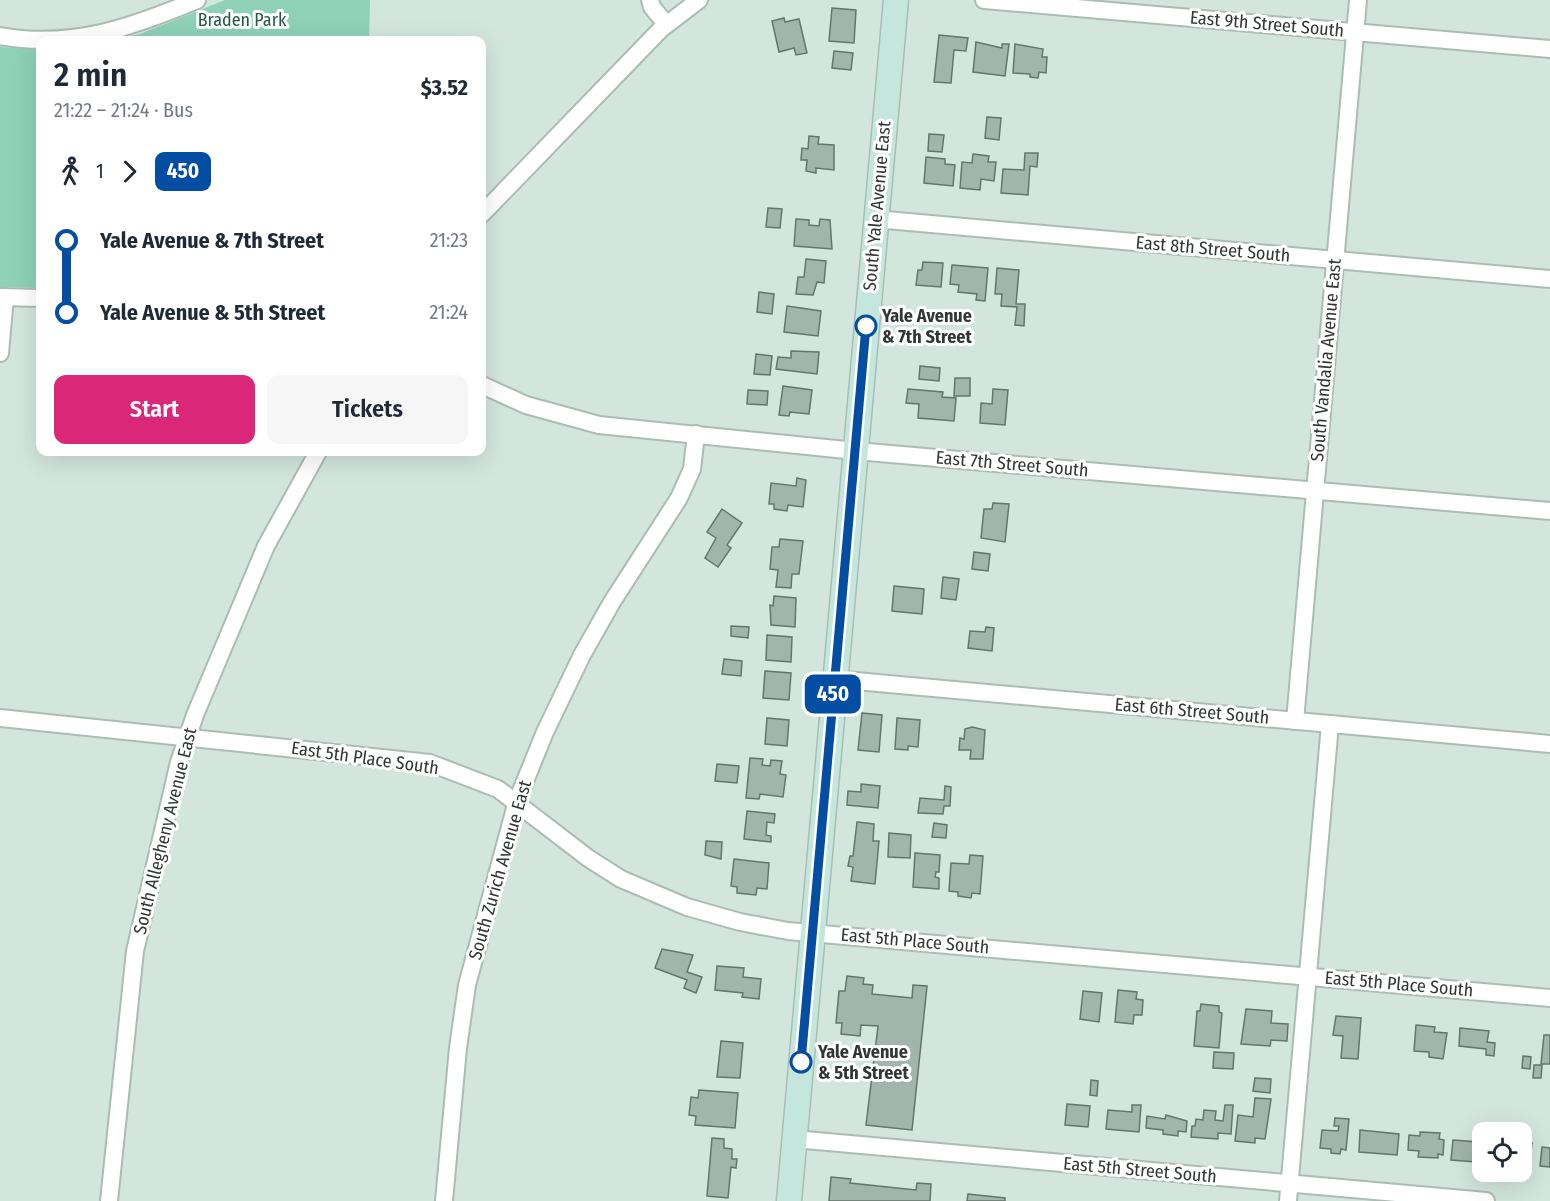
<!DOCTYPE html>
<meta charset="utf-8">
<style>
body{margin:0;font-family:"Fira Sans Condensed",sans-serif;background:#f6f6f7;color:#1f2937;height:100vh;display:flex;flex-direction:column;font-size:22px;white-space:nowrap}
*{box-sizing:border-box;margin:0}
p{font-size:20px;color:#747a83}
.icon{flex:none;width:33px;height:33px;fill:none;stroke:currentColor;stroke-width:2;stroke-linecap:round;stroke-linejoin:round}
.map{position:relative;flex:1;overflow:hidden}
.sheet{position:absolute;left:36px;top:36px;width:450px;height:420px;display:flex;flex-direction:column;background:#fff;border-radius:12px;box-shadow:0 6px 24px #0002}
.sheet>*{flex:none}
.badge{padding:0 12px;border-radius:9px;font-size:21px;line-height:39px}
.fabs{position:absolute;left:1472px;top:1122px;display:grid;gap:12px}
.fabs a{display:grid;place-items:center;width:60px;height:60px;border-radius:12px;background:#fff;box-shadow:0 6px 24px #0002;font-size:30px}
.map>.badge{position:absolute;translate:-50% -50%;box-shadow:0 0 0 3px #fff}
.legs{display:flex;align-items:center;gap:9px;height:66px;padding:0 18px;font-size:20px}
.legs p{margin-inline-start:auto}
.headline{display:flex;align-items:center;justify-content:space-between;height:102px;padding:0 18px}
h1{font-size:33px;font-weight:600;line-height:45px}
.button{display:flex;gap:12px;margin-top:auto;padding:12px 18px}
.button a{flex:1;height:69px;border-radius:12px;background:#db2777;color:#fff;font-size:24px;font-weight:600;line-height:69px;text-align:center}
.button a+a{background:#f6f6f7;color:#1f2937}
ul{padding:0 18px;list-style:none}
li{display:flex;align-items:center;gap:21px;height:72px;font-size:22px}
li i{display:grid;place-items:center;width:9px;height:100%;margin:0 8px;background:currentColor}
li i::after{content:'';width:15px;height:15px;margin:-8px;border:4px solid;border-radius:50%;background:#fff}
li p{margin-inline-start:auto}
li:first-child i{background:linear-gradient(#0000 50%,currentColor 0)}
li:last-child i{background:linear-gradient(currentColor 50%,#0000 0)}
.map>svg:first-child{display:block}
.green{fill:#8ed0b8}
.building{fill:#a2b5ad;stroke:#64756e;stroke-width:1.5}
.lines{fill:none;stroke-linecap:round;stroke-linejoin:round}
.street-casing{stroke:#aabdb5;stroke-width:20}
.secondary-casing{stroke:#aabdb5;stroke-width:27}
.street{stroke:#fff;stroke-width:16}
.secondary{stroke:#c5e6dc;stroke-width:24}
.line-1-casing{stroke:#fff;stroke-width:14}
.line-1{stroke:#034ea2;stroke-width:9}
.stop-1-dot{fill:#fff;stroke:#034ea2;stroke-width:3}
.labels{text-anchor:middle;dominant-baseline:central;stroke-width:6;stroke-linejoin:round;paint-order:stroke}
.park-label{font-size:18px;fill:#275948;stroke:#fff}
.street-label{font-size:18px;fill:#303734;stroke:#fff}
.stop-label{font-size:18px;font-weight:bold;fill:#303734;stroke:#fff;text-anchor:start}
</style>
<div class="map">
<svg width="1550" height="1201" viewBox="0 0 1550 1201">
<rect width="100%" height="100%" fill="#d2e6de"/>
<g class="green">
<polygon points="225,0 370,0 369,40 113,40 140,34"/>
<polygon points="0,47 40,50 40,288 0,287"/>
</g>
<g class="building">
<polygon points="832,8 856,10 854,43 829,41"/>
<polygon points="784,18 785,22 799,19 807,53 796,55 794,48 779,52 772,21"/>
<polygon points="939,35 968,38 966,51 954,50 951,83 934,82"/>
<polygon points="976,42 1002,48 1002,44 1009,44 1005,76 973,72"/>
<polygon points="1015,44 1043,49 1042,57 1047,57 1046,73 1039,72 1038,78 1030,77 1030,74 1013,73"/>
<polygon points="834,51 853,53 851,70 832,68"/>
<polygon points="987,117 1001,118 999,140 985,138"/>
<polygon points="929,134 944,135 942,152 928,151"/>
<polygon points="809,136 819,137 818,144 834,145 834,170 816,168 816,173 806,171 807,160 801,160 802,148 808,149"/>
<polygon points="1025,153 1038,153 1037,167 1030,166 1028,195 1001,193 1003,169 1024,170"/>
<polygon points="973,154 989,156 988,162 996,162 994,181 981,179 980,190 960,188 962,162 972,163"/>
<polygon points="926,157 945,159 945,164 955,165 953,186 924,183"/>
<polygon points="768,208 782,209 780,228 766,227"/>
<polygon points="796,219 809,220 809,225 819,226 820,219 830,220 832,249 794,246"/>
<polygon points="806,259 826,261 824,283 817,282 813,295 796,294 798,277 804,277"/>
<polygon points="923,262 943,263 941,287 916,285 918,270 922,270"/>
<polygon points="952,265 988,268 985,301 976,300 977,294 958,292 959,285 950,284"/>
<polygon points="997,268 1019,270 1016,304 1025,304 1024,326 1015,325 1017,307 1001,306 1002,294 995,294"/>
<polygon points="759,292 774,294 772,314 757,312"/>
<polygon points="787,306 821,311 818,336 784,332"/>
<polygon points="791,351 819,352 817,374 776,369 778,357 791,358"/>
<polygon points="756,354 772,356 770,375 754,374"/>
<polygon points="920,366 940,368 939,381 919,379"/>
<polygon points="955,378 970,378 970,396 954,396"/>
<polygon points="783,386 812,390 809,414 790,412 789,416 779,415"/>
<polygon points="908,389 943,392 942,397 956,398 954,421 918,418 919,404 906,403"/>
<polygon points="993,389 1008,390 1005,425 980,423 981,403 992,404"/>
<polygon points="748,390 768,391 767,405 747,404"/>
<polygon points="797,478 806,480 803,507 788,505 787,511 774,509 774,504 769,504 771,483 796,486"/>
<polygon points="993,503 1009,504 1005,542 981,538 984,509 992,509"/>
<polygon points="722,509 742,523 727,545 731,548 718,567 705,558 716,538 707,532"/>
<polygon points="780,539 803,541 799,574 792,574 791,588 776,587 778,570 770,569 772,547 779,547"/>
<polygon points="974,552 990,554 988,571 972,569"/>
<polygon points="943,577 959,579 956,600 941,598"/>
<polygon points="894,586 924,589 922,614 892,611"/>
<polygon points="774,596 796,598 795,627 771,625 770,605 773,606"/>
<polygon points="731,626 749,627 748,638 731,636"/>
<polygon points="986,627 994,628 992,651 968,648 970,631 985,632"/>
<polygon points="767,635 792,637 791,662 766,660"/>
<polygon points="724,659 742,661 741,676 722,674"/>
<polygon points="765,671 791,673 789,700 763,698"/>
<polygon points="862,713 882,715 879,752 858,750"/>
<polygon points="767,718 789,720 787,746 765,744"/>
<polygon points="897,718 920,720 918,747 908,746 908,750 895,749"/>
<polygon points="972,727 985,730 983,759 970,759 971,750 959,750 960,738 964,739 965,729"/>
<polygon points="750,758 763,759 762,765 770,766 771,760 782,761 780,774 786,775 783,797 760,794 759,799 746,798"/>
<polygon points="717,764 739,766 737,783 715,781"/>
<polygon points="861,784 880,786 878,808 847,805 848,791 861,792"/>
<polygon points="945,786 951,787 950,806 944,806 943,814 918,813 920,798 944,800"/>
<polygon points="747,811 775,814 774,823 767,822 766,835 771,836 771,842 744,839"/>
<polygon points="857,822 874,824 873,841 879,841 875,884 851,881 853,867 848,866 850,856 853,856"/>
<polygon points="934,823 947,825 946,838 932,837"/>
<polygon points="889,833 911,835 910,858 888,857"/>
<polygon points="706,841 722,842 721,859 705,855"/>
<polygon points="915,853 940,855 939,872 936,872 935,877 939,878 939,889 913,887"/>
<polygon points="970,855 983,856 980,894 972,893 971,898 958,896 958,892 949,891 951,863 969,864"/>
<polygon points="734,859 769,863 767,889 757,888 756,895 737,893 737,887 731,886"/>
<polygon points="662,949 693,955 687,972 702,977 696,993 684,988 687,980 655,968"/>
<polygon points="717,966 744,968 743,977 761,979 759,999 742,997 743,993 715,990"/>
<polygon points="847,976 864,978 863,984 873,985 872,994 912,998 913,985 927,986 912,1130 866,1125 878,1026 861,1025 860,1036 841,1034 842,1023 836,1023 839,991 845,991"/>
<polygon points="1118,990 1137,992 1136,999 1143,1000 1142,1015 1134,1015 1133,1024 1115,1022"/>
<polygon points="1083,991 1102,993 1099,1022 1080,1019"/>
<polygon points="1201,1004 1219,1006 1219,1012 1222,1013 1219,1048 1194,1046 1197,1011 1200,1011"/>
<polygon points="1246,1009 1272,1011 1271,1023 1288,1024 1287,1041 1271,1040 1270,1046 1241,1044"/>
<polygon points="1336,1016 1361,1018 1358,1059 1341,1058 1343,1036 1333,1035"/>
<polygon points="1416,1025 1435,1027 1434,1032 1447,1033 1443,1059 1429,1057 1429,1052 1414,1051"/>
<polygon points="1460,1028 1489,1031 1487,1042 1495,1043 1494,1056 1486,1055 1486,1049 1459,1046"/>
<polygon points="1544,1035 1550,1035 1550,1064 1541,1064"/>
<polygon points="721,1041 743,1043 740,1078 717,1077"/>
<polygon points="1214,1052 1234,1053 1233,1069 1213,1068"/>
<polygon points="1523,1056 1531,1057 1530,1069 1522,1068"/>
<polygon points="1534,1065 1542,1065 1541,1078 1533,1078"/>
<polygon points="1255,1078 1271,1079 1270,1093 1253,1091"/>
<polygon points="1091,1080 1098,1081 1097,1096 1090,1095"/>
<polygon points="699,1090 738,1093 735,1128 695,1125 696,1116 689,1115 691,1097 698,1098"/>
<polygon points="1255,1098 1271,1099 1265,1139 1255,1138 1255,1143 1235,1141 1238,1115 1253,1117"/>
<polygon points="1067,1104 1090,1106 1088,1127 1065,1125"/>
<polygon points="1132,1105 1141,1105 1139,1132 1106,1129 1108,1110 1132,1112"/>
<polygon points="1225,1105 1233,1105 1231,1134 1218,1133 1218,1139 1191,1137 1192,1126 1195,1126 1196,1119 1203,1120 1204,1110 1216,1111 1215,1120 1223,1121"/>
<polygon points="1166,1115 1187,1121 1186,1132 1178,1131 1178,1136 1163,1134 1163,1130 1146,1128 1147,1116 1165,1119"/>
<polygon points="1335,1118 1349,1119 1346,1150 1341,1149 1340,1154 1331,1153 1331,1149 1320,1148 1322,1130 1338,1131 1339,1126 1334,1126"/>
<polygon points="1515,1129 1525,1131 1524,1142 1532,1143 1529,1167 1521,1166 1521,1132 1515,1132"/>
<polygon points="1360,1130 1399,1134 1397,1155 1359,1152"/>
<polygon points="1420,1132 1440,1133 1439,1139 1444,1140 1443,1155 1438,1154 1438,1158 1418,1157 1419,1151 1408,1150 1409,1135 1420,1136"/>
<polygon points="712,1138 724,1139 724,1148 732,1149 732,1159 737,1159 736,1168 731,1167 728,1198 707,1196"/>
<polygon points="1453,1140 1478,1142 1477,1146 1482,1146 1482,1153 1477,1152 1476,1162 1451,1160"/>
<polygon points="1542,1147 1550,1148 1550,1167 1540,1166"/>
<polygon points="831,1177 851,1179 850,1183 916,1190 917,1183 931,1184 930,1201 829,1201"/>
<polygon points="968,1194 1005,1198 1005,1201 967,1201"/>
</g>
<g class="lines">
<g class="street-casing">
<g id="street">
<polyline points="650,0 652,7 666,24"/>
<polyline points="984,0 1550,49"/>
<path d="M0 36C72 49 132 27 197 0"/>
<polyline points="482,214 661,29 699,0"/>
<polyline points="875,219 1550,279"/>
<polyline points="0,297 40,298"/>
<polyline points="0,353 5,297"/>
<polyline points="482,385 526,405 599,425 856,451 1550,511"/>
<polyline points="834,679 1550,744"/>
<polyline points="0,718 430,763 498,789 588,858 621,879 687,907 740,922 788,931 1550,998"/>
<polyline points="1295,721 1358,0"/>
<polyline points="794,1139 1486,1201"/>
<polyline points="109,1201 135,951 179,762 195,715 266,546 318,452"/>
<polyline points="444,1201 458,1048 467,985 517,801 545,732 582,655 612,602 679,498 692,469 696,434"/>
<polyline points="1288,1201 1330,724"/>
</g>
</g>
<g class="secondary-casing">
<polyline id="secondary" points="789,1201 896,0"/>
</g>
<use href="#street" class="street"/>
<use href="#secondary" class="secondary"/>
</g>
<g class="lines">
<g class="line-1-casing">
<polyline id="line-1" points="801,1062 866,326"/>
</g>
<use href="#line-1" class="line-1"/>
</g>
<g class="stop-1-dot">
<circle cx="866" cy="326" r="10"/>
<circle cx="801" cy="1062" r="10"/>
</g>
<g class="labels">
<g class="park-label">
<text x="242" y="20">Braden Park</text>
</g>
<g class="street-label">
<text transform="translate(1267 24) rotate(5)">East 9th Street South</text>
<text transform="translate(877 206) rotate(-85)">South Yale Avenue East</text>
<text transform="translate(1213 249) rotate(5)">East 8th Street South</text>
<text transform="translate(1326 360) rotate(-85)">South Vandalia Avenue East</text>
<text transform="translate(1012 464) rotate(5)">East 7th Street South</text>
<text transform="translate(1192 711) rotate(5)">East 6th Street South</text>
<text transform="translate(365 758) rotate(8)">East 5th Place South</text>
<text transform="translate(165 831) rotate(-76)">South Allegheny Avenue East</text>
<text transform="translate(500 870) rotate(-74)">South Zurich Avenue East</text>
<text transform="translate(915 941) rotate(5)">East 5th Place South</text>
<text transform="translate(1399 984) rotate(5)">East 5th Place South</text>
<text transform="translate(1140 1170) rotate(5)">East 5th Street South</text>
</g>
<g class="stop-label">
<text x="882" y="316">Yale Avenue<tspan x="882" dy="21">&amp; 7th Street</tspan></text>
<text x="818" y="1052">Yale Avenue<tspan x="818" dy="21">&amp; 5th Street</tspan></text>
</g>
</g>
</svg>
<div class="fabs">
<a><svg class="icon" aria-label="locate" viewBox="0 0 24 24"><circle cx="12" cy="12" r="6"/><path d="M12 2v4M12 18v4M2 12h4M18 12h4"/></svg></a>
</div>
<b class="badge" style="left:833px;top:694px;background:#034ea2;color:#fff">450</b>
<section class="sheet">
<div class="headline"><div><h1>2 min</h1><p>21:22 – 21:24 · Bus</p></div><b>$3.52</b></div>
<div class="legs"><svg class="icon" aria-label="walk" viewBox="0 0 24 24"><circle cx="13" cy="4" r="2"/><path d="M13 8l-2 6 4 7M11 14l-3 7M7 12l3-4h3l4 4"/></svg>1<svg class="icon" aria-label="forward" viewBox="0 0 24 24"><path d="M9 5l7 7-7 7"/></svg><b class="badge" style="background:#034ea2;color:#fff">450</b></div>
<ul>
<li><i style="color:#034ea2"></i><b>Yale Avenue &amp; 7th Street</b><p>21:23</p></li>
<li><i style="color:#034ea2"></i><b>Yale Avenue &amp; 5th Street</b><p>21:24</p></li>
</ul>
<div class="button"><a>Start</a><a>Tickets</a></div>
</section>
</div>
